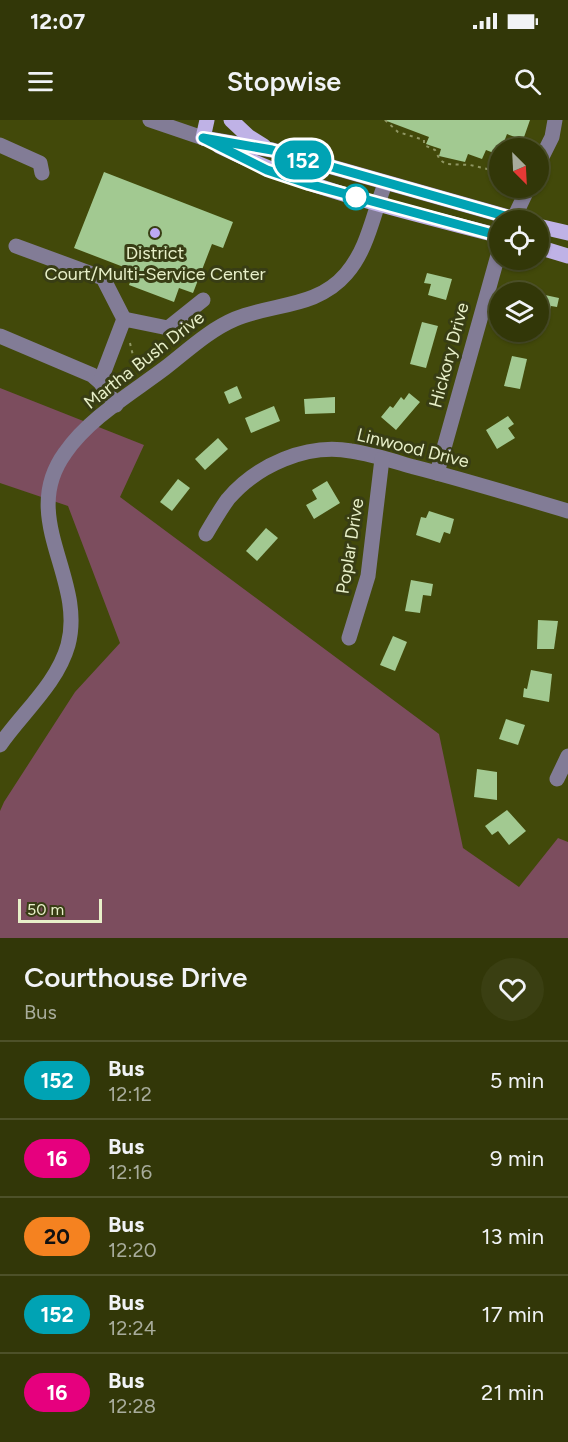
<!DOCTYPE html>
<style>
body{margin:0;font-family:Figtree,sans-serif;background:#3a3f12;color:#f1f3f6;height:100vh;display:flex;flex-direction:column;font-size:22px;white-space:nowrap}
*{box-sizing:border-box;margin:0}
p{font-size:20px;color:#a8ac9c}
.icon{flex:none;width:33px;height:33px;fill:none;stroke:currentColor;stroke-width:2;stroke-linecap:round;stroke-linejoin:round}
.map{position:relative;height:818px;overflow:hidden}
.drawer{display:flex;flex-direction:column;background:#323708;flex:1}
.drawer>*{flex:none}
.badge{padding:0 12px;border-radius:20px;font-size:21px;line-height:39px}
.needle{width:39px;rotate:156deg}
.buttons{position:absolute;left:489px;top:18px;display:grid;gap:12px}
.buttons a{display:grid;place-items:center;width:60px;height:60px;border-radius:50%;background:#323708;box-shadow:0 2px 4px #0004,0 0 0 2px #4d5129;font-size:30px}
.scale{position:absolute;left:18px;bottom:15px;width:84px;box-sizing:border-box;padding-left:6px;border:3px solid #e8f0c9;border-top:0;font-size:16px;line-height:21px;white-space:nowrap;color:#e8f0c9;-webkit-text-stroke:4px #383d14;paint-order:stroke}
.map>.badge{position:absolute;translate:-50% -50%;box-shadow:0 0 0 3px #fff}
.round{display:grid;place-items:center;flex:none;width:63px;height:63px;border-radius:32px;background:#3a3f12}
.head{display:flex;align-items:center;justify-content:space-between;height:102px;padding:0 24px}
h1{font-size:28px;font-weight:600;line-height:45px}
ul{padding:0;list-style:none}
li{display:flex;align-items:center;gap:18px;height:78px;padding:0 24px;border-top:2px solid #4d5129}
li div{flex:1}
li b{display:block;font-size:22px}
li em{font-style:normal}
li .badge{min-width:66px;font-weight:700;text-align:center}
.status{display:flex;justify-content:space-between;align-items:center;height:42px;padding:0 30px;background:#323708;direction:ltr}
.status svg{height:16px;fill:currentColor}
header{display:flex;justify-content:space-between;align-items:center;height:78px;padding:0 24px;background:#323708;font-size:27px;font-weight:600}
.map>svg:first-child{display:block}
.green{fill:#7c4d5e}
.building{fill:#a2c991}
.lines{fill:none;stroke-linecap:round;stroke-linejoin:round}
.path{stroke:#8f9662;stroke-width:2;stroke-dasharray:3 4.5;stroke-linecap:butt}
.minor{stroke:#827c96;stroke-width:15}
.major{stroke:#bfb2e6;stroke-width:15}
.line-casing{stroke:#fff;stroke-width:14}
.line{stroke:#00a3b4;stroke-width:9}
.stop-dot{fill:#fff;stroke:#00a3b4;stroke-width:3}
.poi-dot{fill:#bda9f5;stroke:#383d14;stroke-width:2}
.labels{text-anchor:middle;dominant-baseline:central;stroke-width:6;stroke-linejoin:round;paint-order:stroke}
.poi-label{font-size:18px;fill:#e8f0c9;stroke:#383d14}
.street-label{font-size:18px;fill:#e8f0c9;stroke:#383d14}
</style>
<div class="status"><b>12:07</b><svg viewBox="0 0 49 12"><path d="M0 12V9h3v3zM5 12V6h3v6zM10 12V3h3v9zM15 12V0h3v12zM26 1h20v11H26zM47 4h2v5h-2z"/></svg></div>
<header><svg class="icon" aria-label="menu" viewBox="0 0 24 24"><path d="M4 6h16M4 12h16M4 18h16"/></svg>Stopwise<svg class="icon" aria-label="search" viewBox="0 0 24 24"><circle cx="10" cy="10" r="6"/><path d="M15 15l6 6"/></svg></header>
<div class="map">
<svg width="568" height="818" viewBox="0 0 568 818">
<rect width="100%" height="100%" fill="#42490a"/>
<polygon class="green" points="0,268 144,325 120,377 439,614 463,728 519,767 558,718 568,722 568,818 0,818 0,691 4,682 75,572 120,523 68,386 0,363"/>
<g class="building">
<polygon points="384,0 530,0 523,20 507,14 499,35 486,30 482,39 468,34 465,42 439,36 441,29 426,24 429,17"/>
<polygon points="104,52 233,102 223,128 212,124 193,173 179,168 174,182 129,165 134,151 74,128"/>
<polygon points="427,153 452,159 446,180 428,175 431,164 424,163"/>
<polygon points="545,175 559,178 557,187 551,186 549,194 538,191 538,181 543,182"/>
<polygon points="422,202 438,206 426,248 410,244"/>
<polygon points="512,236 527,239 520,269 504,266"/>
<polygon points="237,266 242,278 229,284 224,272"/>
<polygon points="409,273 420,282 396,310 381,297 390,286 393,288 401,277 404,280"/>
<polygon points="335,277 335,293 305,294 304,279"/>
<polygon points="274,286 280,301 251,313 245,298"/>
<polygon points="508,296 514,304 508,308 515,318 497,329 486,310"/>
<polygon points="218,318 228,329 205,350 195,339"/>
<polygon points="178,359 190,368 172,391 160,382"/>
<polygon points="327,361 340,383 314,399 306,385 317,379 312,370"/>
<polygon points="429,391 454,399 450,414 444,412 440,423 416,415 421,397 426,398"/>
<polygon points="266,408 278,418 257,441 246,431"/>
<polygon points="411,460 433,464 431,476 423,475 420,493 405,491"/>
<polygon points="538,500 558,501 554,529 537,529"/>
<polygon points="393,516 407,522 395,551 380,545"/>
<polygon points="531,550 552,554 549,582 523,577 524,568 527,569"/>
<polygon points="506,599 525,605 518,625 499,619"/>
<polygon points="477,649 497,652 497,680 474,677"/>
<polygon points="507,690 526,711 509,725 498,711 492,715 485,706"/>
</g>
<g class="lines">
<g class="path">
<polyline points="385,0 398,12 424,20 424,25 435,30 440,40 446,44 470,45 500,52"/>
<polyline points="545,60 548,54"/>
<polyline points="130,223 136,248 146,245"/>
</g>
<g class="minor">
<polyline points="150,0 203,18"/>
<polyline points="0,25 40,43 42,53"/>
<polyline points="538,45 552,17 555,0"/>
<polyline points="513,100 528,68"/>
<polyline points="16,126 103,158 124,199"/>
<polyline points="0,216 92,255 100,262 116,285"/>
<polyline points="100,262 124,199 168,208 203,180"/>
<polyline points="437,353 500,128"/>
<path d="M206 414C213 402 220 390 228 379 257 345 307 323 351 331 372 334 393 341 414 347 465 360 517 376 568 391"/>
<polyline points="349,518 368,456 382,339"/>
<path d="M0 625C22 593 57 564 68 525 86 458 18 398 65 333 89 298 132 273 165 248 187 231 209 210 235 199 273 183 317 188 346 154 368 129 373 94 385 64"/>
<polyline points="557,659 568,636"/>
</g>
<g class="major">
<polyline points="231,0 248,16 264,26"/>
<polyline points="203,18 272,30 519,100"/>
<polyline points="203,18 207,0"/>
<path d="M219 26C308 70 404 91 500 116"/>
<polyline points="538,106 568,113"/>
<polyline points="538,127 568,136"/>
</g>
</g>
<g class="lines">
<g class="line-casing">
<polyline id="line" points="500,116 309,64 267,50 203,18 272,30 519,100"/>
</g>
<use href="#line" class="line"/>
</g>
<circle class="stop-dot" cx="356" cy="77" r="12"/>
<circle class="poi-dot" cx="155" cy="113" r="6"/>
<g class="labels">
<g class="poi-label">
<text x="155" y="133">District<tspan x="155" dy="21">Court/Multi-Service Center</tspan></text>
</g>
<g class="street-label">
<text transform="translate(449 235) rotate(-75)">Hickory Drive</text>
<text transform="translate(144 240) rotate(-38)">Martha Bush Drive</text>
<text transform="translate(413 328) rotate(14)">Linwood Drive</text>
<text transform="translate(350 426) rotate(-81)">Poplar Drive</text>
</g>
</g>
</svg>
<div class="buttons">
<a><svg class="needle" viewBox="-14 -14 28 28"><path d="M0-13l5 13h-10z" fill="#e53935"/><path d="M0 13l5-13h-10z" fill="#a8ac9c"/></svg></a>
<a><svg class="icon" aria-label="locate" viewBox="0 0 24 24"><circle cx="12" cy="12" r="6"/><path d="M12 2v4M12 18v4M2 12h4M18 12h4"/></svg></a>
<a><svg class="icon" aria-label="layers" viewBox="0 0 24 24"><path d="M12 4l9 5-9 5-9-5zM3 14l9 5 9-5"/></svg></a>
</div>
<div class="scale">50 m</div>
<b class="badge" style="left:303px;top:40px;background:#00a3b4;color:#fff">152</b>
</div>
<section class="drawer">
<div class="head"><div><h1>Courthouse Drive</h1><p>Bus</p></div><a class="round"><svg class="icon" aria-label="heart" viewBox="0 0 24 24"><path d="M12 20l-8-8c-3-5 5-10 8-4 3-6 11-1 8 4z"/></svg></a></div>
<ul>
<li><span class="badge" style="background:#00a3b4;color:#fff">152</span><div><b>Bus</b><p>12:12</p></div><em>5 min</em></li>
<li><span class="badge" style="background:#e6007e;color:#fff">16</span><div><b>Bus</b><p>12:16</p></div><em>9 min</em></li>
<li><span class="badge" style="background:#f58220;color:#111">20</span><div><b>Bus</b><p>12:20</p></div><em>13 min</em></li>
<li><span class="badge" style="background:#00a3b4;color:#fff">152</span><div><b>Bus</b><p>12:24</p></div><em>17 min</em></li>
<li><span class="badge" style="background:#e6007e;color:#fff">16</span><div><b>Bus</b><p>12:28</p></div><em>21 min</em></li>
</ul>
</section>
